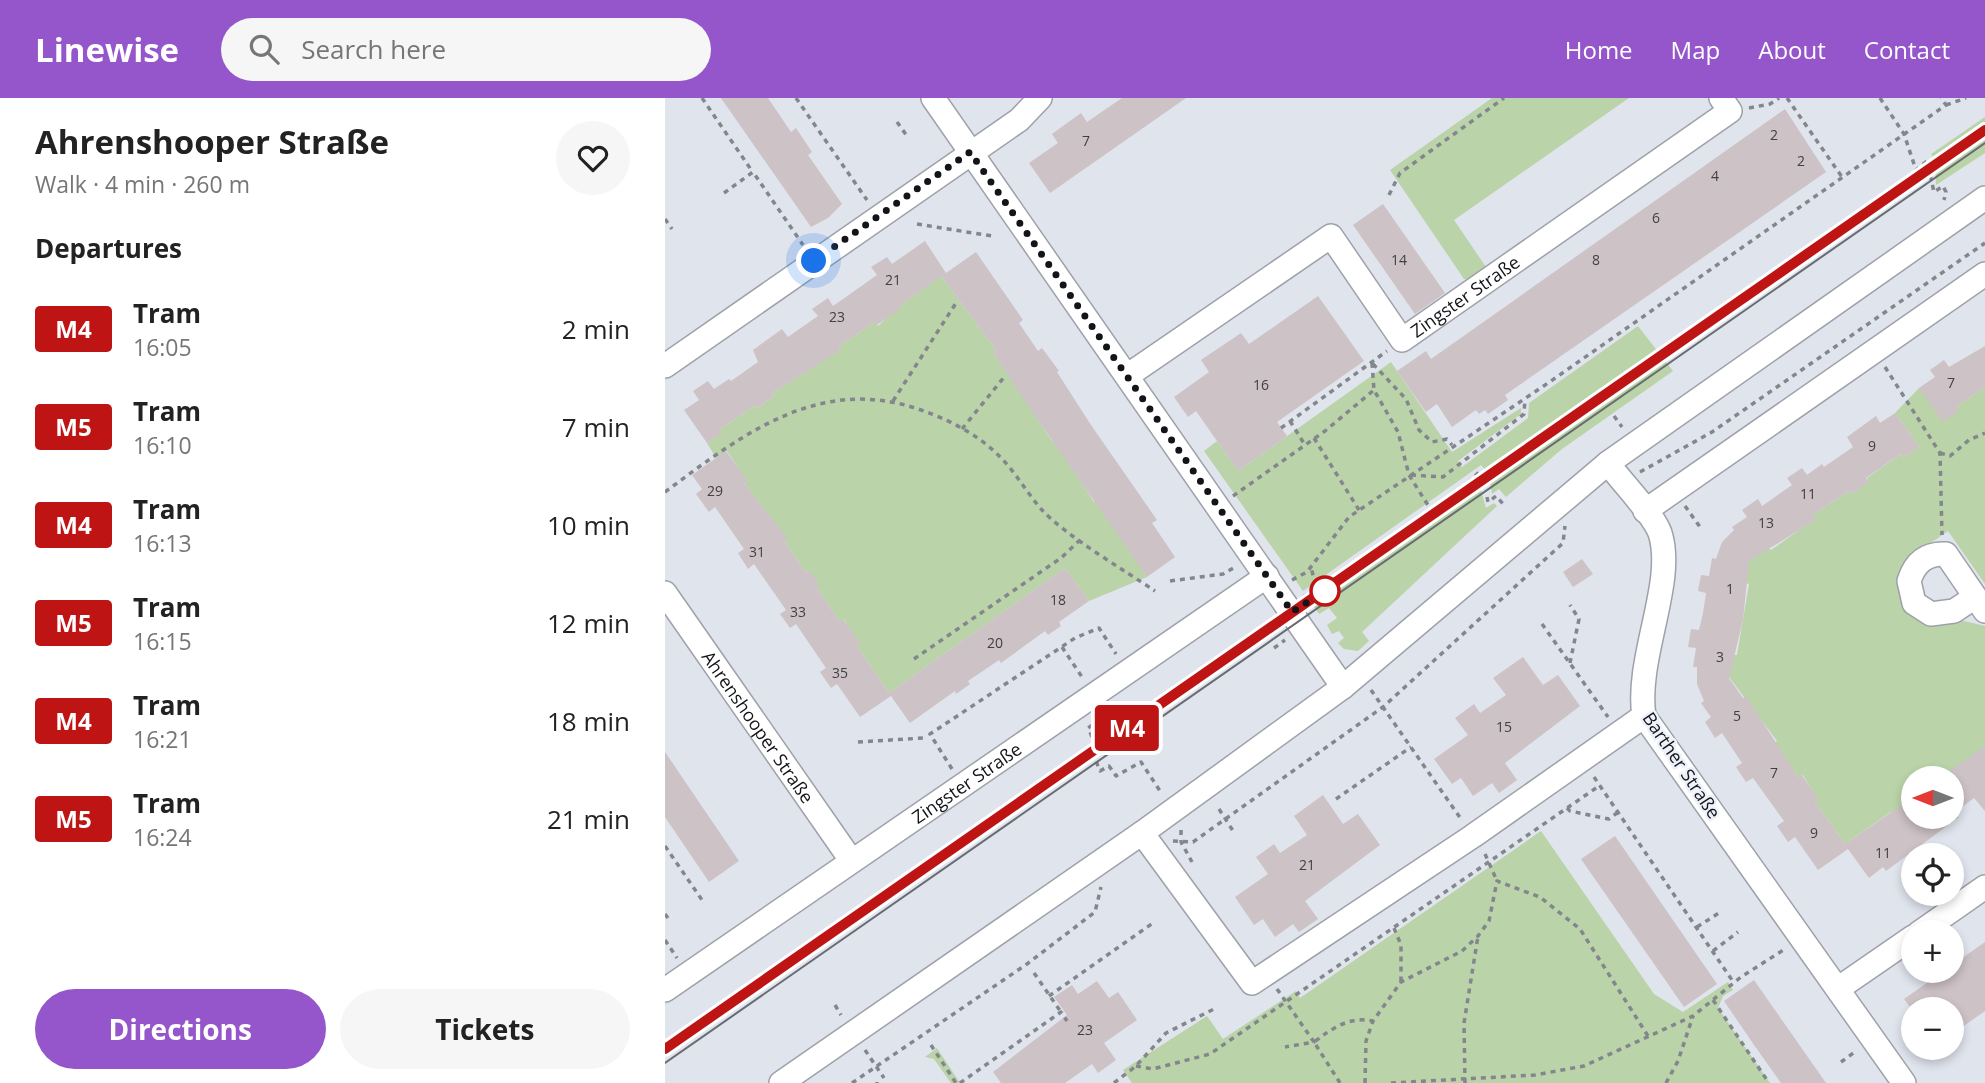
<!DOCTYPE html>
<meta charset="utf-8">
<style>
body{margin:0;font-family:"Open Sans",sans-serif;background:#f6f6f6;color:#222;height:100vh;display:flex;flex-direction:column;font-size:26px;white-space:nowrap}
*{box-sizing:border-box;margin:0}
p{font-size:23px;color:#767676}
.icon{flex:none;width:38px;height:38px;fill:none;stroke:currentColor;stroke-width:2;stroke-linecap:round;stroke-linejoin:round}
.map{position:relative;flex:1;overflow:hidden}
.drawer{display:flex;flex-direction:column;background:#fff;width:665px}
.drawer>*{flex:none}
.badge{padding:0 14px;border-radius:5px;font-size:24px;line-height:46px}
.needle{width:46px;rotate:270deg}
.buttons{position:absolute;left:1236px;top:668px;display:grid;gap:14px}
.buttons a{display:grid;place-items:center;width:63px;height:63px;border-radius:50%;background:#fff;box-shadow:0 4px 10px #0003;font-size:35px}
.you{position:absolute;width:35px;height:35px;margin:-18px;border:5px solid #fff;border-radius:50%;background:#1a73e8;box-shadow:0 0 0 10px #1a73e833}
.map>.badge{position:absolute;translate:-50% -50%;box-shadow:0 0 0 4px #fff}
h2{padding:0 35px;font-size:26px;line-height:63px}
.round{display:grid;place-items:center;flex:none;width:74px;height:74px;border-radius:37px;background:#f6f6f6}
.overview{display:flex;align-items:center;justify-content:space-between;height:119px;padding:0 35px}
h1{font-size:33px;font-weight:700;line-height:52px}
.action{display:flex;gap:14px;margin-top:auto;padding:14px 35px}
.action a{flex:1;height:80px;border-radius:42px;background:#9555cb;color:#fff;font-size:28px;font-weight:700;line-height:80px;text-align:center}
.action a+a{background:#f6f6f6;color:#222}
ul{padding:0;list-style:none}
li{display:flex;align-items:center;gap:21px;height:98px;padding:0 35px}
li div{flex:1}
li b{display:block;font-size:26px}
li em{font-style:normal}
li .badge{min-width:77px;font-weight:700;text-align:center}
header{display:flex;align-items:center;gap:42px;box-sizing:border-box;height:98px;padding:0 35px;background:#9555cb;color:#fff}
header strong{font-size:33px}
nav{display:flex;gap:38px;margin-inline-start:auto;font-size:24px}
.search{width:490px;height:63px;background:#f6f6f6;display:flex;align-items:center;gap:18px;box-sizing:border-box;padding:0 24px;border-radius:38px;color:#767676;font-size:26px}
main{display:flex;flex:1;min-height:0}
.map>svg:first-child{display:block}
.green{fill:#bad3a8}
.building{fill:#cdc2c6}
.lines{fill:none;stroke-linecap:round;stroke-linejoin:round}
.minor-casing{stroke:#9ea1a9;stroke-width:26}
.path{stroke:#83868d;stroke-width:3.5;stroke-dasharray:5 5;stroke-linecap:butt}
.minor{stroke:#fff;stroke-width:23}
.tram{stroke:#686b70;stroke-width:2}
.line-casing{stroke:#fff;stroke-width:16}
.line{stroke:#be1414;stroke-width:10}
.walk{stroke:#121417;stroke-width:7;stroke-dasharray:0 12.6}
.stop-dot{fill:#fff;stroke:#be1414;stroke-width:3.5}
.labels{text-anchor:middle;dominant-baseline:central;stroke-width:5;stroke-linejoin:round;paint-order:stroke}
.number-label{font-size:14px;fill:#414043}
.street-label{font-size:18px;fill:#121417;stroke:#edf1fa}
</style>
<header>
<strong>Linewise</strong>
<div class="search"><svg class="icon" aria-label="search" viewBox="0 0 24 24"><circle cx="10" cy="10" r="6"/><path d="M15 15l6 6"/></svg>Search here</div>
<nav><a>Home</a><a>Map</a><a>About</a><a>Contact</a></nav>
</header>
<main>
<section class="drawer">
<div class="overview"><div><h1>Ahrenshooper Straße</h1><p>Walk · 4 min · 260 m</p></div><a class="round"><svg class="icon" aria-label="heart" viewBox="0 0 24 24"><path d="M12 20l-8-8c-3-5 5-10 8-4 3-6 11-1 8 4z"/></svg></a></div>
<h2>Departures</h2>
<ul>
<li><span class="badge" style="background:#be1414;color:#fff">M4</span><div><b>Tram</b><p>16:05</p></div><em>2 min</em></li>
<li><span class="badge" style="background:#be1414;color:#fff">M5</span><div><b>Tram</b><p>16:10</p></div><em>7 min</em></li>
<li><span class="badge" style="background:#be1414;color:#fff">M4</span><div><b>Tram</b><p>16:13</p></div><em>10 min</em></li>
<li><span class="badge" style="background:#be1414;color:#fff">M5</span><div><b>Tram</b><p>16:15</p></div><em>12 min</em></li>
<li><span class="badge" style="background:#be1414;color:#fff">M4</span><div><b>Tram</b><p>16:21</p></div><em>18 min</em></li>
<li><span class="badge" style="background:#be1414;color:#fff">M5</span><div><b>Tram</b><p>16:24</p></div><em>21 min</em></li>
</ul>
<div class="action"><a>Directions</a><a>Tickets</a></div>
</section>
<div class="map">
<svg width="1320" height="985" viewBox="0 0 1320 985">
<rect width="100%" height="100%" fill="#e0e4ed"/>
<g class="green">
<polygon points="827,0 964,0 789,122 823,172 808,182 799,181 725,72"/>
<polygon points="1320,19 1320,55 1271,87 1270,62 1266,56"/>
<polygon points="276,178 331,252 328,254 387,343 390,342 429,404 432,402 482,479 424,503 400,470 224,595 192,548 179,521 175,524 152,490 145,473 141,475 119,443 122,441 79,385 82,383 62,353 51,360 42,345 56,335 54,332 90,307 92,310 109,298 107,295 175,252 174,248 210,224 213,228 234,208"/>
<polygon points="973,228 1008,273 897,351 841,399 834,391 827,396 823,375 816,367 638,493 539,353 552,343 573,373 726,264 787,354 856,310 856,316 793,363 797,369 863,320 864,305"/>
<path d="M1320 289V486L1283 433C1254 454 1220 467 1240 509L1320 528V648L1286 676 1284 674 1273 681H1248V699L1239 705 1241 708 1224 715 1180 746 1150 704 1153 702 1138 677 1133 679 1109 645 1112 643 1061 575 1067 557H1072L1084 486 1080 485 1082 461 1103 449 1106 452 1150 421 1148 417 1184 393 1186 396 1203 384 1202 380 1236 356 1239 359 1254 349 1230 315 1254 290 1291 309Z"/>
<polygon points="813,382 821,410 829,405 832,408 697,534 704,543 693,553 679,551 673,545 679,540 674,533 667,536 662,527 672,520 664,510 654,516 644,501"/>
<polygon points="876,733 989,896 1018,914 1063,884 1068,892 1058,898 1053,910 1105,985 467,985 458,972 542,918 558,941 631,893 635,900"/>
<polygon points="272,950 295,985 286,985 269,961 260,959"/>
</g>
<g class="building">
<polygon points="56,0 103,0 126,34 131,30 147,54 143,57 177,106 163,120 146,129"/>
<polygon points="457,0 521,0 385,95 364,65 393,45 387,36 416,15 422,24"/>
<polygon points="1120,11 1161,74 840,297 843,302 823,316 820,312 814,316 811,312 787,329 772,306 761,314 732,273 761,253 766,261"/>
<polygon points="718,106 780,195 750,216 688,127"/>
<polygon points="260,143 281,175 311,154 358,222 354,225 373,253 377,250 394,273 392,274 426,327 492,422 487,425 510,459 482,479 357,299 328,254 331,252 276,178 281,175 234,208 236,210 212,227 210,224 174,248 176,252 160,262 107,295 109,298 92,310 90,307 54,332 57,335 42,345 19,312 34,302 28,293 43,283 49,291 64,281 66,283 93,264 88,252 117,231 123,239 153,218 147,211 163,200 168,208 212,177 206,169 222,159 227,166"/>
<polygon points="653,198 699,263 612,324 622,338 573,373 531,313 523,319 509,299 544,274 536,262 576,235 584,246"/>
<polygon points="1320,248 1320,289 1291,309 1294,313 1278,324 1254,290 1270,279 1265,272 1279,262 1284,269"/>
<polygon points="1230,315 1254,349 1239,359 1236,356 1201,380 1204,384 1186,396 1184,393 1148,417 1151,421 1136,431 1084,463 1078,522 1064,580 1078,600 1081,598 1133,679 1137,677 1154,702 1150,704 1180,746 1248,699 1248,719 1294,719 1221,773 1218,769 1204,780 1183,751 1153,772 1130,739 1123,744 1112,728 1119,723 1088,680 1081,684 1071,669 1077,665 1057,635 1050,640 1040,624 1046,619 1036,605 1039,603 1032,586 1032,569 1028,569 1031,550 1023,549 1026,531 1034,532 1038,515 1041,495 1033,493 1036,477 1044,478 1047,460 1051,461 1057,444 1069,432 1067,429 1082,419 1077,412 1093,401 1097,408 1127,387 1122,380 1137,370 1142,377 1157,366 1159,369 1188,349 1182,339 1211,318 1215,325"/>
<polygon points="61,353 83,383 79,385 123,441 119,443 141,475 145,473 155,488 152,490 175,524 178,521 195,545 192,548 224,595 400,470 424,503 394,524 396,528 383,537 380,533 336,565 334,562 303,583 305,586 291,596 290,593 245,625 226,598 195,619 172,586 166,590 155,574 161,570 131,526 125,530 115,516 121,512 89,466 83,471 73,455 79,451 50,409 44,414 31,396 37,391 27,377"/>
<polygon points="917,461 928,476 908,489 898,474"/>
<polygon points="858,559 878,587 893,577 915,608 840,665 852,682 834,695 827,685 808,698 796,680 787,686 769,661 803,637 790,620 809,606 815,615 841,597 828,580"/>
<polygon points="1320,648 1320,713 1309,700 1286,717 1286,672"/>
<polygon points="0,654 74,763 44,784 0,719"/>
<polygon points="658,697 678,726 693,716 715,747 640,803 653,821 634,834 628,826 610,839 598,821 589,827 570,799 603,776 591,759 609,746 615,755 642,737 629,718"/>
<polygon points="950,738 1052,886 1019,909 916,761"/>
<polygon points="1320,844 1320,913 1286,937 1286,912 1247,912 1239,901 1279,873 1286,873 1286,868"/>
<polygon points="1089,882 1161,985 1116,985 1089,947 1059,903"/>
<polygon points="432,883 444,900 453,894 472,922 439,945 451,962 433,975 427,966 400,985 336,985 328,974 402,917 389,899 407,887 413,896"/>
</g>
<g class="lines">
<g class="minor-casing">
<g id="minor">
<polyline points="268,0 678,589"/>
<polyline points="0,268 354,22 375,0"/>
<path id="s1" d="M462 278 666 138 737 242 1065 13 1056 0"/>
<path d="M943 365C957 385 987 414 995 435 1011 484 970 561 979 618L1239 985"/>
<polyline points="980,413 1320,176"/>
<path id="s2" d="M0 495 186 762"/>
<path d="M1310 499 1289 513 1266 516 1249 505 1244 483C1250 464 1262 455 1281 456L1320 513"/>
<polyline points="477,735 587,885 808,738 979,618"/>
<polyline points="1254,835 1320,789"/>
<polyline points="1174,890 1248,839"/>
<path id="s3" d="M0 892 602 478"/>
<polyline points="116,985 477,735 678,589 943,365 1320,100"/>
</g>
</g>
<g class="path">
<polyline points="37,0 87,73"/>
<polyline points="131,0 202,102"/>
<polyline points="1122,0 1177,79"/>
<polyline points="1215,0 1239,36 1251,72 1262,63 1269,94 1278,88 1281,94 1279,102"/>
<polyline points="1281,7 1301,0"/>
<polyline points="1084,10 1105,6 1114,0"/>
<polyline points="232,24 242,38"/>
<polyline points="59,95 88,74 138,147"/>
<polyline points="724,97 735,75 839,0"/>
<polyline points="0,121 7,131"/>
<polyline points="252,126 327,138"/>
<polyline points="707,265 709,292 733,334 744,377 766,412"/>
<polyline points="708,266 741,301 754,332 767,344 782,341 787,347"/>
<polyline points="1220,269 1275,355 1277,437"/>
<polyline points="228,303 291,205"/>
<polyline points="949,318 957,329"/>
<polyline points="625,323 640,347"/>
<polyline points="616,330 722,253"/>
<polyline points="297,331 340,278"/>
<polyline points="649,340 694,412"/>
<polyline points="1275,355 1285,358 1304,342 1320,335"/>
<polyline points="975,374 1047,334 1320,145"/>
<polyline points="746,377 778,379 859,316 860,301"/>
<polyline points="803,385 816,372"/>
<path d="M0 394C78 336 155 276 256 312 282 321 310 335 330 354 349 371 361 394 377 412 401 438 459 472 490 493"/>
<polyline points="568,398 660,333 709,292"/>
<polyline points="822,399 823,404 831,398 839,407"/>
<polyline points="1020,408 1035,429"/>
<polyline points="627,482 642,474 684,419 886,283 1281,7 1276,0"/>
<polyline points="505,483 558,476 570,469"/>
<polyline points="638,499 652,490 646,470"/>
<polyline points="877,526 943,619"/>
<polyline points="397,549 417,579"/>
<polyline points="609,550 620,542"/>
<polyline points="249,561 396,460 416,441"/>
<polyline points="905,565 914,521 905,507"/>
<polyline points="706,592 796,721"/>
<path d="M441 615 442 617 423 630C431 644 428 659 435 673L444 668 451 678 476 664 497 696"/>
<polyline points="193,644 258,640"/>
<polyline points="287,671 265,636 410,540 434,530 451,556"/>
<polyline points="929,679 1069,885"/>
<polyline points="671,701 746,649"/>
<polyline points="902,710 905,713 944,721 952,715"/>
<polyline points="554,711 570,736"/>
<polyline points="516,732 516,744 527,764"/>
<polyline points="508,743 528,744 718,609 898,445 900,428"/>
<polyline points="0,748 37,802"/>
<polyline points="820,756 832,783"/>
<polyline points="0,816 6,824"/>
<polyline points="1032,829 1057,813"/>
<polyline points="729,830 736,847 736,884"/>
<polyline points="0,842 12,860"/>
<polyline points="1048,853 1073,834"/>
<polyline points="369,875 396,914"/>
<polyline points="612,891 649,944 620,949"/>
<polyline points="384,898 488,825"/>
<polyline points="1048,902 1104,985"/>
<polyline points="170,907 176,917"/>
<polyline points="266,947 291,985"/>
<polyline points="200,952 219,980"/>
<polyline points="1176,964 1191,953"/>
<polyline points="471,968 488,971 545,956 934,688"/>
<polyline points="187,985 362,866 430,814 436,789"/>
<polyline points="212,985 212,984"/>
<polyline points="295,985 396,914 402,923"/>
<polyline points="449,985 471,968 501,935 549,911"/>
<path d="M675 985 649 944C668 930 684 918 708 923L736 884 797 853 813 838 824 823 832 783 875 799 915 831 983 938"/>
<polyline points="700,985 701,943 708,923"/>
<polyline points="726,985 870,977 919,968 1028,918 1076,879 1120,851"/>
<polyline points="800,985 799,925 813,838"/>
<polyline points="1001,985 1013,963 1028,918"/>
</g>
<use href="#minor" class="minor"/>
<g class="tram">
<polyline points="968,277 1320,32"/>
<polyline points="0,951 696,468"/>
<polyline points="0,965 1320,45"/>
</g>
</g>
<g class="lines">
<g class="line-casing">
<polyline id="line" points="0,951 1320,32"/>
</g>
<use href="#line" class="line"/>
<polyline class="walk" points="149,163 305,54 627,514 660,493"/>
</g>
<circle class="stop-dot" cx="660" cy="493" r="14"/>
<g class="labels">
<g class="number-label">
<text x="1109" y="36">2</text>
<text x="421" y="42">7</text>
<text x="1136" y="62">2</text>
<text x="1050" y="77">4</text>
<text x="991" y="119">6</text>
<text x="734" y="161">14</text>
<text x="931" y="161">8</text>
<text x="228" y="181">21</text>
<text x="172" y="218">23</text>
<text x="1286" y="284">7</text>
<text x="596" y="286">16</text>
<text x="1207" y="347">9</text>
<text x="50" y="392">29</text>
<text x="1143" y="395">11</text>
<text x="1101" y="424">13</text>
<text x="92" y="453">31</text>
<text x="1065" y="490">1</text>
<text x="393" y="501">18</text>
<text x="133" y="513">33</text>
<text x="330" y="544">20</text>
<text x="1055" y="558">3</text>
<text x="175" y="574">35</text>
<text x="1072" y="617">5</text>
<text x="839" y="628">15</text>
<text x="1109" y="674">7</text>
<text x="1149" y="734">9</text>
<text x="1218" y="754">11</text>
<text x="642" y="766">21</text>
<text x="420" y="931">23</text>
</g>
<g class="street-label">
<text stroke="none"><textPath href="#s1" startOffset="450">Zingster Straße</textPath></text>
<text stroke="none"><textPath href="#s2" startOffset="163">Ahrenshooper Straße</textPath></text>
<text transform="translate(1017 667) rotate(56)">Barther Straße</text>
<text stroke="none"><textPath href="#s3" startOffset="366">Zingster Straße</textPath></text>
</g>
</g>
</svg>
<div class="buttons">
<a><svg class="needle" viewBox="-14 -14 28 28"><path d="M0-13l5 13h-10z" fill="#e53935"/><path d="M0 13l5-13h-10z" fill="#767676"/></svg></a>
<a><svg class="icon" aria-label="locate" viewBox="0 0 24 24"><circle cx="12" cy="12" r="6"/><path d="M12 2v4M12 18v4M2 12h4M18 12h4"/></svg></a>
<a>+</a>
<a>−</a>
</div>
<div class="you" style="left:149px;top:163px"></div>
<b class="badge" style="left:462px;top:630px;background:#be1414;color:#fff">M4</b>
</div>
</main>
